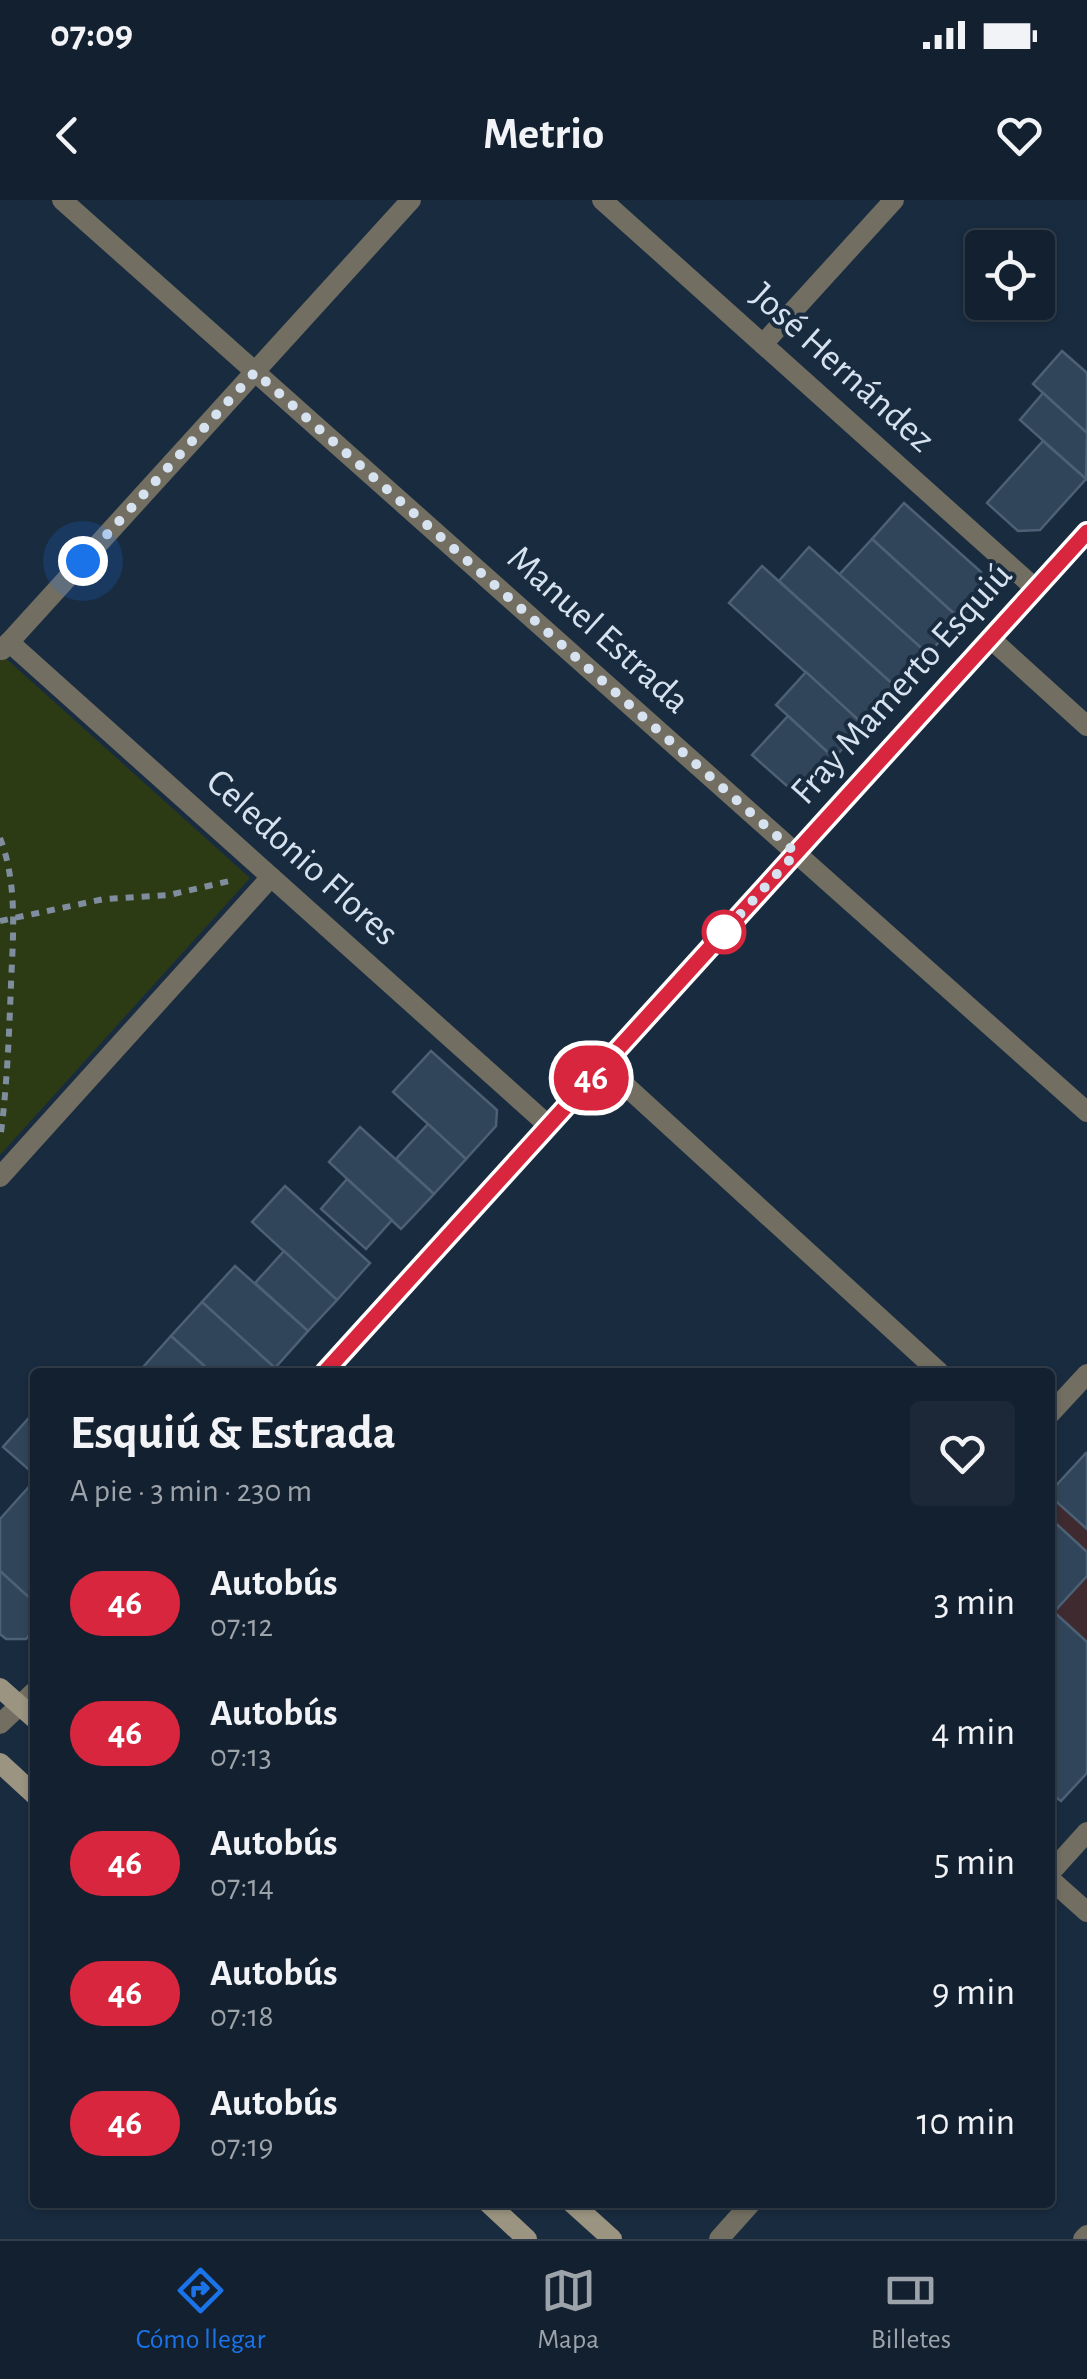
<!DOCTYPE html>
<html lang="es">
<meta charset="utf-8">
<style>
body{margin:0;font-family:"Alegreya Sans",sans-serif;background:#1c2837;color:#f1f3f6;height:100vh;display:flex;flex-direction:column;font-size:38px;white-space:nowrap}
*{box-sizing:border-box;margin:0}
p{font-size:32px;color:#9da3aa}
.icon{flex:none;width:55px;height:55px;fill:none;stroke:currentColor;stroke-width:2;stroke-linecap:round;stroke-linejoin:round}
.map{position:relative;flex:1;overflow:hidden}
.drawer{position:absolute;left:30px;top:1168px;width:1025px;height:840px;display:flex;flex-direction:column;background:#13202f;border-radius:10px;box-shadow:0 2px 8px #0004,0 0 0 2px #323e4b}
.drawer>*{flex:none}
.badge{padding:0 20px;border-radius:32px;font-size:35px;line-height:65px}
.controls{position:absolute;left:965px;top:30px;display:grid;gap:20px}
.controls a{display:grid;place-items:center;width:90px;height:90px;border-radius:10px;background:#13202f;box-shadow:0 2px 8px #0004,0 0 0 2px #323e4b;font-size:50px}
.you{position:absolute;width:50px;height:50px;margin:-25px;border:8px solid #fff;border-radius:50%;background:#1a73e8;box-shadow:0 0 0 15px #1a73e833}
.map>.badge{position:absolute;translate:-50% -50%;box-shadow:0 0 0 5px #fff}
.round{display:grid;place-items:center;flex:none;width:105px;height:105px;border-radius:10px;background:#1c2837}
.head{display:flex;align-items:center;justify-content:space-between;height:170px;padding:0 40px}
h1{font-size:48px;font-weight:700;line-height:75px}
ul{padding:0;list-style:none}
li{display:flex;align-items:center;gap:30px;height:130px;padding:0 40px}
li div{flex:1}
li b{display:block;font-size:38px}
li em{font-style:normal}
li .badge{min-width:110px;font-weight:700;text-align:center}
.status{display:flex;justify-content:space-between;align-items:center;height:70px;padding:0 50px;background:#13202f;direction:ltr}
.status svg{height:28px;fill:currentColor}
header{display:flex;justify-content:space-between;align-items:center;height:130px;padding:0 40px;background:#13202f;font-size:45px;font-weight:700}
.tabs{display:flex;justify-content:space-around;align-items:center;height:140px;border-top:2px solid #323e4b;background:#13202f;font-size:28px;color:#9da3aa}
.tabs a{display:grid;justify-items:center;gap:5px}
.tabs .active{color:#1a73e8}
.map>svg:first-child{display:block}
.education{fill:#3f2b2f}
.green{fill:#2c3b14}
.building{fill:#31455a;stroke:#4c6076;stroke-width:2.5}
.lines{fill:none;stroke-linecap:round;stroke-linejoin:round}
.path{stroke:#7f8d9e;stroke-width:6;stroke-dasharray:8 8;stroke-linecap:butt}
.minor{stroke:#726e61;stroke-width:20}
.tertiary{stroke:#726e61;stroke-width:20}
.secondary{stroke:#9b9480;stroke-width:20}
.line-casing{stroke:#fff;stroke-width:22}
.line{stroke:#d7263d;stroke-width:15}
.walk{stroke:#d6e2ef;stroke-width:10;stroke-dasharray:0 18}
.stop-dot{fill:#fff;stroke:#d7263d;stroke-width:5}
.labels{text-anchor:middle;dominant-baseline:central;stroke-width:8;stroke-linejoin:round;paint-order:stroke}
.street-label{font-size:38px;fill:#d6e2ef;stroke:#192b3f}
</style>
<div class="status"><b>07:09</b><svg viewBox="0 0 49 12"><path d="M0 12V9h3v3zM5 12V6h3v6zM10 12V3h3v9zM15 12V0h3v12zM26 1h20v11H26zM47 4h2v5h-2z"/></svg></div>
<header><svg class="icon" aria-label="back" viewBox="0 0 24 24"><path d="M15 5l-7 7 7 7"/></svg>Metrio<svg class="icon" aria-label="heart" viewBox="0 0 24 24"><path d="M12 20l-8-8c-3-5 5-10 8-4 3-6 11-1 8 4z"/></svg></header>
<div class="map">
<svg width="1087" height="2039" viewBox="0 0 1087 2039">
<rect width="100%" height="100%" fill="#192b3f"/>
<polygon class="education" points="1087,1252 1087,1573 1061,1601 1050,1592 1050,1292"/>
<polygon class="green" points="1,454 250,678 0,955 0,455"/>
<g class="building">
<polygon points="1062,151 1087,173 1087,233 1033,184"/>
<polygon points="1043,193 1087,233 1086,279 1020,220"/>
<polygon points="1043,241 1086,279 1040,330 1018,331 987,303"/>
<polygon points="904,303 981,372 984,392 960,419 872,339"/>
<polygon points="872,339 960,419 928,454 839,375"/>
<polygon points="809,347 928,454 897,488 779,381"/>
<polygon points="762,366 897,488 864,525 729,403"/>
<polygon points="806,472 864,525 834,558 776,505"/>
<polygon points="788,516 834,558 810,584 787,586 752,555"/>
<polygon points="431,851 497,910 496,926 466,959 393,892"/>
<polygon points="428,924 466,959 434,994 396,959"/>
<polygon points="360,927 434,994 401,1029 329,962"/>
<polygon points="347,979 392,1020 366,1049 321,1009"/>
<polygon points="285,986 370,1063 337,1100 252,1022"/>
<polygon points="284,1051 337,1100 308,1131 255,1083"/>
<polygon points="235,1066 308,1131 275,1168 202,1102"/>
<polygon points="202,1102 275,1168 270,1172 211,1172 171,1136"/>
<polygon points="171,1136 211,1172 149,1172 143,1167"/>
<polygon points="35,1211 35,1275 3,1247"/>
<polygon points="1086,1253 1087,1254 1087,1329 1050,1296 1050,1292"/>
<polygon points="35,1280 35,1403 0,1371 0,1319"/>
<polygon points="1050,1318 1087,1352 1087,1376 1054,1412 1087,1442 1087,1573 1061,1601 1050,1593"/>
<polygon points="0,1371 35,1403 35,1428 26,1439 6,1439 0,1434"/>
</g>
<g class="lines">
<g class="path">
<path d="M0 638C18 684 13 736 11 784 9 837 7 888 0 940"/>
<polyline points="0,721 104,699 169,695 234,680"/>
</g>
<g class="minor">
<polyline points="62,0 1087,912"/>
<polyline points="602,0 1036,389"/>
<polyline points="763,144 894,0"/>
<polyline points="991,439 1087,526"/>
<polyline points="9,442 549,926"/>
<polyline points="2,450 411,0"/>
<polyline points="603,865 939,1172"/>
<polyline points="0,977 271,677"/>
<polyline points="1050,1214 1087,1174"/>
<polyline points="1050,1673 1087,1632"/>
<polyline points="1050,1679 1087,1712"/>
<polyline points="719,2039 752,2002"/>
</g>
<g class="tertiary">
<polyline points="325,1172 1087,332"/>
<polyline points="0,1524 35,1491"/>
<polyline points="1083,2039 1087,2035"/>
</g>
<g class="secondary">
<polyline points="0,1488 35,1519"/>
<polyline points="0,1563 35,1595"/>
<polyline points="487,2002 527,2039"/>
<polyline points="571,2002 612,2039"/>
</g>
</g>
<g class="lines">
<g class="line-casing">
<polyline id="line" points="325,1172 1087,332"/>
</g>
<use href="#line" class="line"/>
<polyline class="walk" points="83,361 255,172 796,653 724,732"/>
</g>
<circle class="stop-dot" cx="724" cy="732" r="20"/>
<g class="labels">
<g class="street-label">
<text transform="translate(842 168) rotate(42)">José Hernández</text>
<text transform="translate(598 430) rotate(42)">Manuel Estrada</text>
<text transform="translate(902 484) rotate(-48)">Fray Mamerto Esquiú</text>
<text transform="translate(302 658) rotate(42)">Celedonio Flores</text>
</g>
</g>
</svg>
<div class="controls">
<a><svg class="icon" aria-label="locate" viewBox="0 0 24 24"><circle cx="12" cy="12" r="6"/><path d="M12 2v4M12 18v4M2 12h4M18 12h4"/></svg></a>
</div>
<div class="you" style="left:83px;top:361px"></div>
<b class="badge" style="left:591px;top:878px;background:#d7263d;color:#fff">46</b>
<section class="drawer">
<div class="head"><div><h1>Esquiú &amp; Estrada</h1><p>A pie · 3 min · 230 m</p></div><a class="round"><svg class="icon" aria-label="heart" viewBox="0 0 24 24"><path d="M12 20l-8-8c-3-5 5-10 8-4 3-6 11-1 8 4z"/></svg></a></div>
<ul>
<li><span class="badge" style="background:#d7263d;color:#fff">46</span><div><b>Autobús</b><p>07:12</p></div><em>3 min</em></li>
<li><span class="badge" style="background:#d7263d;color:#fff">46</span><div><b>Autobús</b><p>07:13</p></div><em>4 min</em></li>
<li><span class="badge" style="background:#d7263d;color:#fff">46</span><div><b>Autobús</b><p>07:14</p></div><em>5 min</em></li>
<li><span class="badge" style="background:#d7263d;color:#fff">46</span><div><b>Autobús</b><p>07:18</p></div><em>9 min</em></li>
<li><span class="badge" style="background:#d7263d;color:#fff">46</span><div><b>Autobús</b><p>07:19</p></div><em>10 min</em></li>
</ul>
</section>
</div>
<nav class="tabs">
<a class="active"><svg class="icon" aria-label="directions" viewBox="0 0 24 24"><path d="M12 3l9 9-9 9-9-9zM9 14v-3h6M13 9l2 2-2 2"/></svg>Cómo llegar</a>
<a><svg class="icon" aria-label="map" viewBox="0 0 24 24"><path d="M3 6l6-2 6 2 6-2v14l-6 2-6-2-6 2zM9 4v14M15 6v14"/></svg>Mapa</a>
<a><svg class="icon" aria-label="tickets" viewBox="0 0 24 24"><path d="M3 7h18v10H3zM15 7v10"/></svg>Billetes</a>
</nav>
